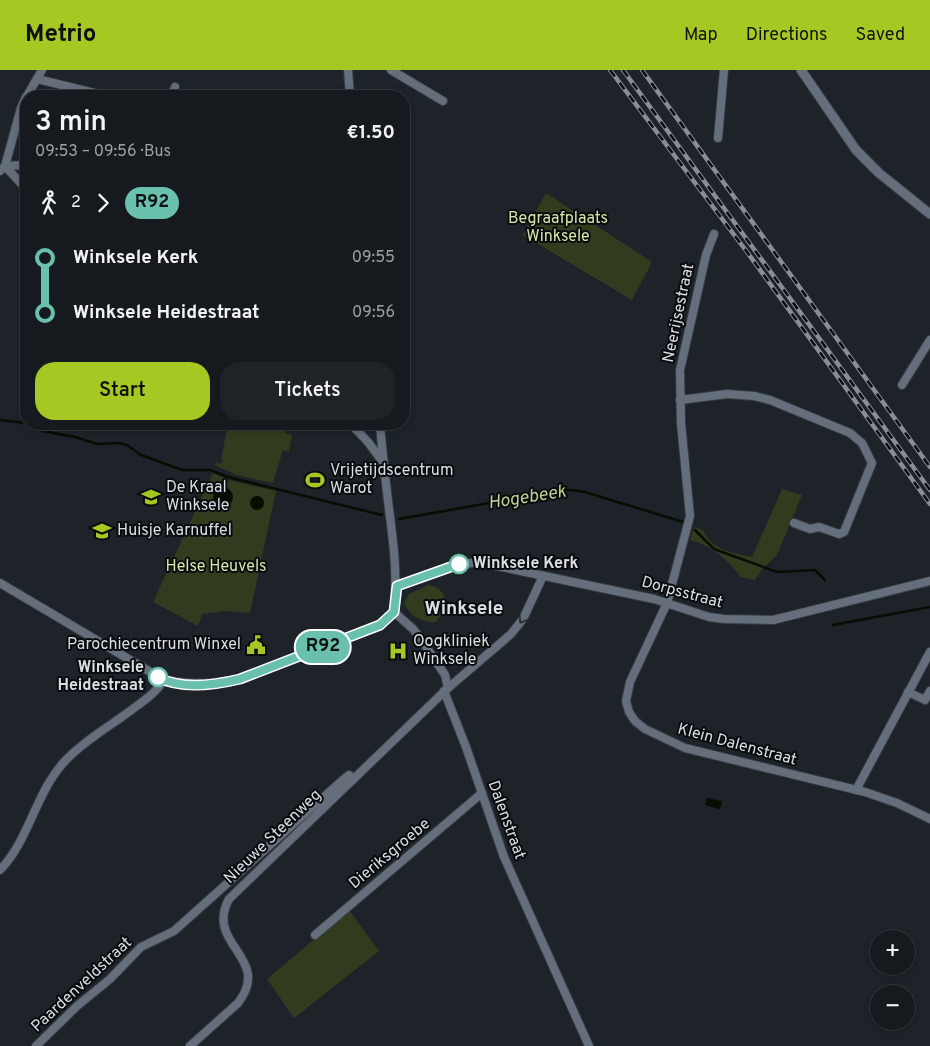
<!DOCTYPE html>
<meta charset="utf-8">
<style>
body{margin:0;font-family:Overpass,sans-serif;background:#1f2328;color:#f1f3f6;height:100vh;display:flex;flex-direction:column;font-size:19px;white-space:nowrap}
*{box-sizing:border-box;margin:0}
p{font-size:16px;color:#9ea1a4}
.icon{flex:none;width:28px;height:28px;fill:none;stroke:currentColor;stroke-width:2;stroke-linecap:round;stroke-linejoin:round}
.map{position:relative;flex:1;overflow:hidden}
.side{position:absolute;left:20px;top:20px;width:390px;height:340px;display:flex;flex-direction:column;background:#161a1f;border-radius:20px;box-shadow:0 2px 8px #0003,0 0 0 1px #35383d}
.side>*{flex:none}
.badge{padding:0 10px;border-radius:16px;font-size:18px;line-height:32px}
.fabs{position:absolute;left:870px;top:860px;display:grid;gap:10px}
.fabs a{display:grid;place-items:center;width:45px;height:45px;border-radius:50%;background:#161a1f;box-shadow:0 2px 8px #0003,0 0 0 1px #35383d;font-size:25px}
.map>.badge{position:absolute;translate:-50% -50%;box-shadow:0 0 0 2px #fff}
.legs{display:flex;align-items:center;gap:8px;height:55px;padding:0 15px;font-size:16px}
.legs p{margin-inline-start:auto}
.head{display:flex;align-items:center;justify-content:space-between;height:85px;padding:0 15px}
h1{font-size:28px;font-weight:600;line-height:38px}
.action{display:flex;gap:10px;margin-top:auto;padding:10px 15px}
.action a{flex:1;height:58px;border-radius:20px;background:#a5c822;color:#111;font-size:20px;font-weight:600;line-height:58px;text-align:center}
.action a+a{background:#1f2328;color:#f1f3f6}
ul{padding:0 15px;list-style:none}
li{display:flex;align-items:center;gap:18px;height:55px;font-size:19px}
li i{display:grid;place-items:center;width:8px;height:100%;margin:0 6px;background:currentColor}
li i::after{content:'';width:12px;height:12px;margin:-6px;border:4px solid;border-radius:50%;background:#161a1f}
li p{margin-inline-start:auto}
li:first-child i{background:linear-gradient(#0000 50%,currentColor 0)}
li:last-child i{background:linear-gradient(currentColor 50%,#0000 0)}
header{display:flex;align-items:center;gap:30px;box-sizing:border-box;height:70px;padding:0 25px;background:#a5c822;color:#111}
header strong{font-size:24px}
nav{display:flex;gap:28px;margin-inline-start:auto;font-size:18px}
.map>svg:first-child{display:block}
.green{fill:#333b1e}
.water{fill:#070d00}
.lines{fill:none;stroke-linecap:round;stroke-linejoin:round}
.stream{stroke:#070d00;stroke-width:2.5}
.minor-casing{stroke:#373d43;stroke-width:10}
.tertiary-casing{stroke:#373d43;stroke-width:11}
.minor{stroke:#656f7c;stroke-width:8}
.tertiary{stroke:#656f7c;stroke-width:9}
.rail-casing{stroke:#8a8e94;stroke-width:4.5}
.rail{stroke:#090c0f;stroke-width:2.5;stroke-dasharray:8;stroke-linecap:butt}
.oneway{stroke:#292f35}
.line-1-casing{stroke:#fff;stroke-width:11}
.line-1{stroke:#69c0ac;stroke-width:8}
.stop-1-dot{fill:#fff;stroke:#69c0ac;stroke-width:2.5}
.labels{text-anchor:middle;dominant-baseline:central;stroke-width:4;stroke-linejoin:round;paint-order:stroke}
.park-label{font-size:16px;fill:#d5e8aa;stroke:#090c0f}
.street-label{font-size:16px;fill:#dadde2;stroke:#090c0f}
.poi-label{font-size:16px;fill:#dadde2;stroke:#090c0f;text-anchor:start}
.stop-label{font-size:16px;font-weight:bold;fill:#dadde2;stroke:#090c0f;text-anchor:start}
.water-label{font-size:18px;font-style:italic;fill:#bfd294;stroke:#090c0f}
.quarter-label{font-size:19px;font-weight:bold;fill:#dadde2;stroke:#090c0f}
</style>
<header>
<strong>Metrio</strong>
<nav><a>Map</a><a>Directions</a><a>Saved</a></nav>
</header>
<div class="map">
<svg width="930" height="976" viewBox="0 0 930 976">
<rect width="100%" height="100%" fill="#1d2329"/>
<g class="green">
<polygon points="546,123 652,192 632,230 523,165"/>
<polygon points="228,354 287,354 285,363 292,365 289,382 283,380 273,413 237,405 214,395 217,392 220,394 223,390 221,389"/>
<polygon points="213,403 228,410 276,421 250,543 226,541 202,544 198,556 153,532"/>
<path d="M782 419 802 425 777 485 762 499 755 510 740 507C730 490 708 474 690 470L694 457 703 460C711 480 732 483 752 487Z"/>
<path d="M428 515C439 516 449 526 445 538 443 543 438 548 436 552 421 553 410 546 404 533L409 524Z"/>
<polygon points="349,840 379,881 294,948 267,909"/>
</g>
<g class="water">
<circle cx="223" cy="427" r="10"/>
<circle cx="257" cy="433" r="7"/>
<polygon points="707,728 722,731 720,739 705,735"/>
</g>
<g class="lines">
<g class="stream">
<polyline points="0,350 26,353"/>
<polyline points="29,354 43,361 75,367 97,374 118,373 127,375 141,385 182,400 210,400 228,407 382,445"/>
<polyline points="399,449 562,420 572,420 585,422 683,452"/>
<polyline points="695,460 714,479 777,502 815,500 825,510"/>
<polyline points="833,555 930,537"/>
</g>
<g class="minor-casing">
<g id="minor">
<polyline points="348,0 350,26"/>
<polyline points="391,0 443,31"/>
<polyline points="37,9 107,26"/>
<polyline points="27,26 42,0"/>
<polyline points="171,26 175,17"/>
<polyline points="26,27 21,38 5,96 26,119"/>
<polyline points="718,68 724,0"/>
<polyline points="0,101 5,96 26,95"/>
<polyline points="714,164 706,185 680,300 681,353 690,446 667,533 630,612 626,631 629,642 635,651 645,659 685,678 865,722 897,733 930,749"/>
<polyline points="902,315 930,270"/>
<polyline points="680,330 727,324 754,326 770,330 850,363 862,373 872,393 844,462 839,464 819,457 810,459 794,453"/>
<polyline points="351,354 368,372 383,392"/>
<path d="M380 354C382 380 385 405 388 431 393 470 398 503 394 542"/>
<path d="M0 513 164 610C190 615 214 615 239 609L380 555 394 542"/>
<polyline points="397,516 451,496 478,492 654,529 709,547 724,549 773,550 930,511"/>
<polyline points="394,542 413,559 418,565 445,605 448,618"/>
<polyline points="444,621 466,677 504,787 589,976"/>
<polyline points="908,622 925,630 930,621"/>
<polyline points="856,720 930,582"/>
<path d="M0 800C31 768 36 718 69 687 87 669 110 656 130 641 142 632 156 623 164 610"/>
<polyline points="315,865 482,723"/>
<polyline points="36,976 77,936 110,909 141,877 174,861 344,709 349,705 354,709"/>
<path d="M190 976 238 933C273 887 204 875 229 829L448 618 511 564 523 549 543 506"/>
</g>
</g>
<g class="tertiary-casing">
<polyline id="tertiary" points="801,0 856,80 879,103 930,144"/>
</g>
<use href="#minor" class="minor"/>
<use href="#tertiary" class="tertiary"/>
<g class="rail-casing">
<g id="rail">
<polyline points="610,0 747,182 930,434"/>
<polyline points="623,0 930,420"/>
<polyline points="642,0 930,397"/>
</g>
</g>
<use href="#rail" class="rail"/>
</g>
<defs><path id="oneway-chevron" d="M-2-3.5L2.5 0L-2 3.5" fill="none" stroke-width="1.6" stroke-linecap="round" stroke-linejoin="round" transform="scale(1.25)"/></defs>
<use class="oneway" href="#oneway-chevron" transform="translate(522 550) rotate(121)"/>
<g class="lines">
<g class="line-1-casing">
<path id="line-1" d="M158 607C181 620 215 615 240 609L380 555 394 542 397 516 459 494"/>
</g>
<use href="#line-1" class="line-1"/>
</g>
<defs>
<g id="stadium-bare" transform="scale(1.5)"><path d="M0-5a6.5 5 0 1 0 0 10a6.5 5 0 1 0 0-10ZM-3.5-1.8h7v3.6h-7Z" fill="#a5c822" stroke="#090c0f" stroke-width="2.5" paint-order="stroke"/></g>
<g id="school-bare" transform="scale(1.5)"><path d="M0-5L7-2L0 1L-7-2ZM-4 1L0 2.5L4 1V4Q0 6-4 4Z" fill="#a5c822" stroke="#090c0f" stroke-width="2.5" paint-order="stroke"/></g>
<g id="civic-bare" transform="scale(1.5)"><path d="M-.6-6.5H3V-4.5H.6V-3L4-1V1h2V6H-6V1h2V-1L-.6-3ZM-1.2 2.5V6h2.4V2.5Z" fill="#a5c822" stroke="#090c0f" stroke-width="2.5" paint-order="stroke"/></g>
<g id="hospital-bare" transform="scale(1.5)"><path d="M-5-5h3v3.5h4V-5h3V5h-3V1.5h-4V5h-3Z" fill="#a5c822" stroke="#090c0f" stroke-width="2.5" paint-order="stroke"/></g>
</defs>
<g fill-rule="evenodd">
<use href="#stadium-bare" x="315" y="410"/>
<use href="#school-bare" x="151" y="427"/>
<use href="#school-bare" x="102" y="461"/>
<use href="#civic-bare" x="256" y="575"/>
<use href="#hospital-bare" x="398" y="581"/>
</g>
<g class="stop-1-dot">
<circle cx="459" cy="494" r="9"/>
<circle cx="158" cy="607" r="9"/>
</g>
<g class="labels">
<g class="park-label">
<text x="558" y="149">Begraafplaats<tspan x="558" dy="18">Winksele</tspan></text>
<text x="216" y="497">Helse Heuvels</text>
</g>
<g class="street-label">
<text transform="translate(679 243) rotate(-78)">Neerijsestraat</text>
<text transform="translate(682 523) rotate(15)">Dorpsstraat</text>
<text transform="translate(737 675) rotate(15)">Klein Dalenstraat</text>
<text transform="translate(506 750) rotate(70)">Dalenstraat</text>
<text transform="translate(273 767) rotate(-44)">Nieuwe Steenweg</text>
<text transform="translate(390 784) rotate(-40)">Dieriksgroebe</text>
<text transform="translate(82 915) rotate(-43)">Paardenveldstraat</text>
</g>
<g class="poi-label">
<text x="330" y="401">Vrijetijdscentrum<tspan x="330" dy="18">Warot</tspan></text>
<text x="166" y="418">De Kraal<tspan x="166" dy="18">Winksele</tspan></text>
<text x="117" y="461">Huisje Karnuffel</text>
<text x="413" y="572">Oogkliniek<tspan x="413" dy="18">Winksele</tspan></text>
<text x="241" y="575" text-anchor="end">Parochiecentrum Winxel</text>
</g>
<g class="stop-label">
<text x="473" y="494">Winksele Kerk</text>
<text x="144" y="598" text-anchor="end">Winksele<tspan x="144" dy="18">Heidestraat</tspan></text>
</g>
<g class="water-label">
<text transform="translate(527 428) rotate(-9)">Hogebeek</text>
</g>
<g class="quarter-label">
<text x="464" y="539">Winksele</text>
</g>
</g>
</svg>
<div class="fabs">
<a>+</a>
<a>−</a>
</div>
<b class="badge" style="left:323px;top:577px;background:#69c0ac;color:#111">R92</b>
<section class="side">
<div class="head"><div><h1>3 min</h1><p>09:53 – 09:56 · Bus</p></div><b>€1.50</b></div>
<div class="legs"><svg class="icon" aria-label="walk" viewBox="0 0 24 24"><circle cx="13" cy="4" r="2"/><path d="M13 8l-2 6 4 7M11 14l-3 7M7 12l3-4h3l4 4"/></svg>2<svg class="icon" aria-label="forward" viewBox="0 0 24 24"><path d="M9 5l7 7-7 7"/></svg><b class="badge" style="background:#69c0ac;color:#111">R92</b></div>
<ul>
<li><i style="color:#69c0ac"></i><b>Winksele Kerk</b><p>09:55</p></li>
<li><i style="color:#69c0ac"></i><b>Winksele Heidestraat</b><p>09:56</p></li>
</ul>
<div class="action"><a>Start</a><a>Tickets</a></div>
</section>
</div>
